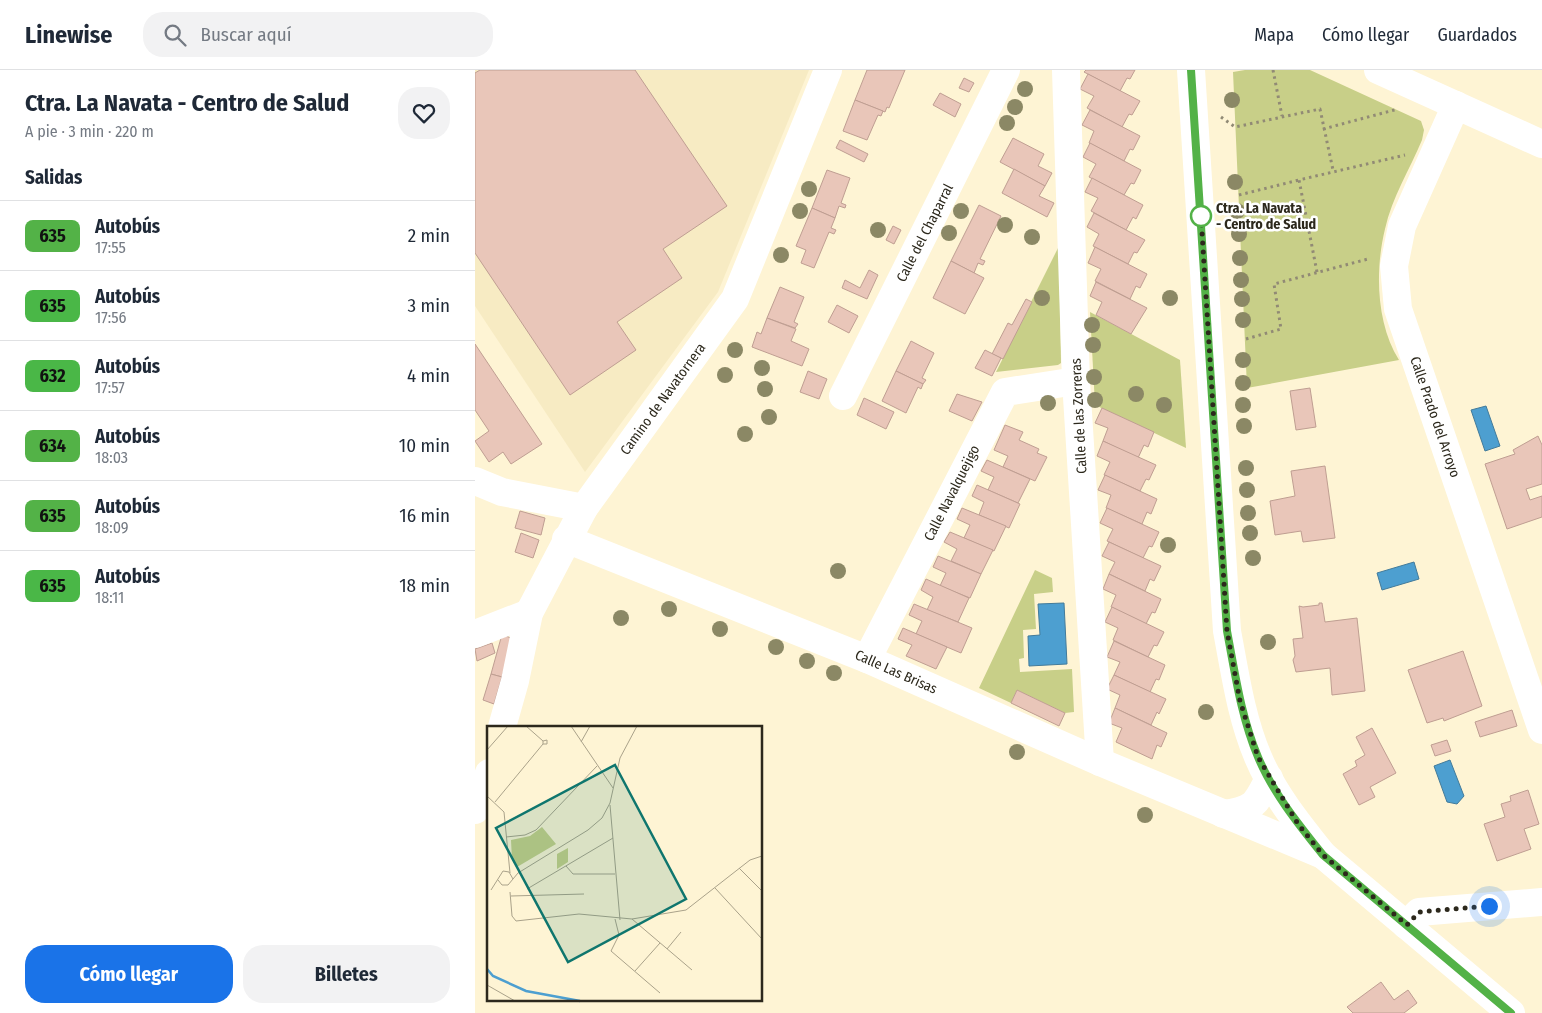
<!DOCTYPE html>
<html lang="es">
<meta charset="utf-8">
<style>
body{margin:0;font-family:"Fira Sans Condensed",sans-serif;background:#f2f2f3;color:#1f2937;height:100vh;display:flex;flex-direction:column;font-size:19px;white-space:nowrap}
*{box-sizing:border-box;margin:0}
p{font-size:16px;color:#747a83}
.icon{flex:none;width:28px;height:28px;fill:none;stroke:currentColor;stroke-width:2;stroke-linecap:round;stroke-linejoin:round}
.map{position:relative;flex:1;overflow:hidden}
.details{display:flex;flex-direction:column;background:#fff;width:475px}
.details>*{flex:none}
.badge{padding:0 10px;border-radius:8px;font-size:18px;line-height:32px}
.you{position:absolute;width:25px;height:25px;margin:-12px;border:4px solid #fff;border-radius:50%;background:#1a73e8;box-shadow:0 0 0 8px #1a73e833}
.map>.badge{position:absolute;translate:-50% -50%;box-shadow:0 0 0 2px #fff}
h2{padding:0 25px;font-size:19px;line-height:45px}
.round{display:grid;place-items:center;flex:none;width:52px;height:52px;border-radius:20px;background:#f2f2f3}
.headline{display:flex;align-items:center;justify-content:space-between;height:85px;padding:0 25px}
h1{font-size:24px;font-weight:700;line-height:38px}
.cta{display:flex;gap:10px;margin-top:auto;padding:10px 25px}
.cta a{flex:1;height:58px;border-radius:20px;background:#1a73e8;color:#fff;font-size:20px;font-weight:700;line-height:58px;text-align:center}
.cta a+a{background:#f2f2f3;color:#1f2937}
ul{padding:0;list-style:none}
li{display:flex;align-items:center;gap:15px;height:70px;padding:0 25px;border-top:1px solid #e0e1e3}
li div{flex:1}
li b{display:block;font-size:19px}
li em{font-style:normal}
li .badge{min-width:55px;font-weight:700;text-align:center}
header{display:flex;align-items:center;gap:30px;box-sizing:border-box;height:70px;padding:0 25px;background:#fff;border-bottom:1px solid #e0e1e3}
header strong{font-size:24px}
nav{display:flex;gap:28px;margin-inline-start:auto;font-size:18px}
.search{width:350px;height:45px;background:#f2f2f3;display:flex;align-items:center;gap:12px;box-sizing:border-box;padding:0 18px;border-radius:20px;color:#747a83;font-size:19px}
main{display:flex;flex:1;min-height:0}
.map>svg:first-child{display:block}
.built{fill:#f7ebc3}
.green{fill:#c8cf88}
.water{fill:#4d9fd0;stroke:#437b9a}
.building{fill:#e9c6b9;stroke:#bf9e92}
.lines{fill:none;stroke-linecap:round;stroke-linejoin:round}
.path{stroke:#918a75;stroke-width:3;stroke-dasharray:2.5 4;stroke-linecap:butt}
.minor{stroke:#fff;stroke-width:28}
.major{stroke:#fff;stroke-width:28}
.tree{fill:#8b8865}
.line-casing{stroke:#fff;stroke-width:11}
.line{stroke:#53b247;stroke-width:8}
.walk{stroke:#2c281c;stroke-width:5;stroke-dasharray:0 9}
.stop-dot{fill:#fff;stroke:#53b247;stroke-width:2.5}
.labels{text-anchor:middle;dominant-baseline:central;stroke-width:5;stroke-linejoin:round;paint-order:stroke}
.stop-label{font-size:14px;font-weight:bold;fill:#2c281c;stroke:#fff;text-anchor:start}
.street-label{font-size:14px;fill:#2c281c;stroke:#fff}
.inset-river{fill:none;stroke:#4d9fd0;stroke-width:2.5}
.inset-road{fill:none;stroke:#aaa28a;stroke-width:1}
.view{fill:#0f766e;fill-opacity:0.15;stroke:#0f766e;stroke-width:2.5}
.inset-edge{fill:none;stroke:#2c281c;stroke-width:2.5}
</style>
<header>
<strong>Linewise</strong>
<div class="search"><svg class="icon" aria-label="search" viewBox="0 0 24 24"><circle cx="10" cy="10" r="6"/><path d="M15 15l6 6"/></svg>Buscar aquí</div>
<nav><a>Mapa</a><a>Cómo llegar</a><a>Guardados</a></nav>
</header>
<main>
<section class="details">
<div class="headline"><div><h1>Ctra. La Navata - Centro de Salud</h1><p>A pie · 3 min · 220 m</p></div><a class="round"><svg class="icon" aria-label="heart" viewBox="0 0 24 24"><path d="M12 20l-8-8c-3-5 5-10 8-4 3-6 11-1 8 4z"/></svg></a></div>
<h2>Salidas</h2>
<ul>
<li><span class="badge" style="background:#53b247;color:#111">635</span><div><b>Autobús</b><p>17:55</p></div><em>2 min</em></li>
<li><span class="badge" style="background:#4ab747;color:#111">635</span><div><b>Autobús</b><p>17:56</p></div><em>3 min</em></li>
<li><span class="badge" style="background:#4ab747;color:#111">632</span><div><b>Autobús</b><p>17:57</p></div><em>4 min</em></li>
<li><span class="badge" style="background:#53b247;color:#111">634</span><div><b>Autobús</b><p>18:03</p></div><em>10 min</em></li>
<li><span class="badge" style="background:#53b247;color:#111">635</span><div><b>Autobús</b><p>18:09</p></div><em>16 min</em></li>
<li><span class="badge" style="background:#4ab747;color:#111">635</span><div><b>Autobús</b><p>18:11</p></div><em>18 min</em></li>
</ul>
<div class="cta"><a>Cómo llegar</a><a>Billetes</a></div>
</section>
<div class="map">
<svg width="1067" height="943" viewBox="0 0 1067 943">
<rect width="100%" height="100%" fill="#fef4d4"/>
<polygon class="built" points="0,0 334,0 243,222 110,402 0,236"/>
<g class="green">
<path d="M770 0H835L946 51 949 60 947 70C935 99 917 127 910 159 900 200 901 253 924 290L772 318 758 2Z"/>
<polygon points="584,176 586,293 583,295 521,302"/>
<polygon points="615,242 705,290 711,378 620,335"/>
<polygon points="560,500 577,508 578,522 559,524 561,559 548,560 549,588 544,589 545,602 597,599 599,642 590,643 542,620 536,633 504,618"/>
</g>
<g class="water">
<polygon points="1011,336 1025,376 1010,381 996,340"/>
<polygon points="939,492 944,509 907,520 902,503"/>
<polygon points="589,533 592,594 554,596 553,566 565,565 563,534"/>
<polygon points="975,690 989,726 982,734 972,732 959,696"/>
</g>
<g class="building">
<polygon points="5,0 160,0 252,136 188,179 207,208 142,252 161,280 95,325 0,183 0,3"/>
<polygon points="392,0 430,0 414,38 412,37 410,42 380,30"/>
<polygon points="611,0 660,0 655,9 652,8 645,21 609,2"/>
<polygon points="613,4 665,31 657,45 654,44 647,57 612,38 619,26 605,19"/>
<polygon points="489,8 499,13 494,22 484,18"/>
<polygon points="465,23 486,34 480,47 458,35"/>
<polygon points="380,30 408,41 406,46 403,45 392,70 368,61"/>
<polygon points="615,40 665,66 658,80 655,79 649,91 614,73 619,61 607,55"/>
<polygon points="538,68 569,84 563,96 577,103 570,116 525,92"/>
<polygon points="365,70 393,84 389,92 361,78"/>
<polygon points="615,73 666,100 659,114 656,113 649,125 614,107 621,94 608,87"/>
<polygon points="539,99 570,116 564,126 579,133 572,147 527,123"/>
<polygon points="352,100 375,108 366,133 371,135 370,138 364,136 360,148 337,138"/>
<polygon points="617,108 668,135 661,149 658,147 651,160 616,141 623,128 610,122"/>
<polygon points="504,135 526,146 505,189 510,191 508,195 503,193 499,203 476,191"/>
<polygon points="337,138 360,148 356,158 361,160 359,164 354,162 339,198 326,193 331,180 321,176"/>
<polygon points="619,143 670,170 662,183 659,182 653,194 618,176 624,164 612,157"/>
<polygon points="418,156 426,160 419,174 411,170"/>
<polygon points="620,177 672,204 665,218 661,216 655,229 620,211 626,199 613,193"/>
<polygon points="476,191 509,208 490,244 458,228"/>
<polygon points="394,200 403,205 392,229 367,218 370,210 385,218"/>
<polygon points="621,212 672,238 656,264 621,245 627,232 615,226"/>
<polygon points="305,217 329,227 319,252 323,254 320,258 292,248"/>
<polygon points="551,229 557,232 528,289 517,284 533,253 537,255"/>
<polygon points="362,235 383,246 374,263 353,252"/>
<polygon points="292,248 321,259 316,271 334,279 327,296 277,277 282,262 286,264"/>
<polygon points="436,271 459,283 447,308 451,310 448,314 421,301"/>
<polygon points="0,274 67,374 36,394 28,382 14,392 0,371 14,361 0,340"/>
<polygon points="510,280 526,288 517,306 500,298"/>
<polygon points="333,301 352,309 344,329 325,322"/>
<polygon points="421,301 448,314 446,319 443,317 431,343 407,331"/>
<polygon points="835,318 841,357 821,360 815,321"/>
<polygon points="482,324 507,332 497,351 474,341"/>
<polygon points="389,328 419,342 411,359 382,345"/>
<polygon points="627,338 679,362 673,377 669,375 663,388 628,371 633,358 620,353"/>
<polygon points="530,355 548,362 544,370 564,379 562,383 572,387 560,411 528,397 533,386 519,380"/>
<polygon points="1063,366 1067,375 1067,414 1051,419 1055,430 1067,426 1067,447 1032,459 1010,394 1040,384 1038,380"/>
<polygon points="628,371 681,395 674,410 671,409 665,421 629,405 635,392 622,386"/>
<polygon points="512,390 555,409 543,433 513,420 519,407 506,401"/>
<polygon points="850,396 860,468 828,472 826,461 800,465 795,431 820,426 816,401"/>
<polygon points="630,405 682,429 676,444 672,442 667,454 631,438 636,425 623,420"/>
<polygon points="502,415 545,434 534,458 504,445 509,432 497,426"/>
<polygon points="487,438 531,456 519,481 489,468 495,455 482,449"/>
<polygon points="632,438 684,462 677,477 674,476 668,488 632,471 638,459 625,453"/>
<polygon points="45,441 70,448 66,465 40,458"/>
<polygon points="475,462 518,480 506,504 476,491 482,479 469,472"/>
<polygon points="46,463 64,470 58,488 40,482"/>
<polygon points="634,472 686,496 679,511 675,509 670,521 634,504 640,492 627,486"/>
<polygon points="463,486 506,504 495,528 465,516 471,503 458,497"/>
<polygon points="634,504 686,529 680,543 677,542 671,554 636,537 641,525 628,519"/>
<polygon points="451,509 494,528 483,552 452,540 458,527 446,520"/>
<polygon points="844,533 847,533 850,552 882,548 890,621 857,625 855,598 821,602 818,590 820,586 818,569 828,568 824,536 828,537 844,535"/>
<polygon points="439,534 497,558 486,583 441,564 447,551 434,545"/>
<polygon points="637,537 689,562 682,576 679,575 673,587 638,570 643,558 630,552"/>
<polygon points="428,558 472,577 461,599 431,586 437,575 423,569"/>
<polygon points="31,566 38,569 27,607 16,604 26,568"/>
<polygon points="639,571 690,595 684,610 681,609 675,622 639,605 645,592 632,587"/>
<polygon points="17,573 20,583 2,591 0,579"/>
<polygon points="988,581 1007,636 969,651 968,648 952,653 933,600"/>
<polygon points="16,604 27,607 19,634 8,630"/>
<polygon points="639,605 691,629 684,644 682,642 676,655 640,638 645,625 632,619"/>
<polygon points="542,620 590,643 584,656 536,633"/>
<polygon points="640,638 692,663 686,677 682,675 677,689 641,672 647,658 634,653"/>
<polygon points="1037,640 1042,656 1005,667 1000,652"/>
<polygon points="897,658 921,703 895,717 900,727 884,735 868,704 882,696 880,691 890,685 881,667"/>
<polygon points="972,670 976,681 960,686 956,675"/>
<polygon points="1053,720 1064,754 1049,759 1056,779 1022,791 1009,754 1030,747 1026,734 1036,731 1035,726"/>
<polygon points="906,912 919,930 933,920 942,933 929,943 878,943 872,937"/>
</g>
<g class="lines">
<g class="path">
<polyline points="798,0 807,46"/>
<polyline points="746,47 760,57 845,39 858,100"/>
<polyline points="848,59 923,39"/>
<polyline points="764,125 824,110"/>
<polyline points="842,202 824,110 930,85"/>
<polyline points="771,269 806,259 799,214 893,189"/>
</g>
<g class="minor">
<polyline points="591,0 601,311 625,692"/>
<polyline points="903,0 1067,74"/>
<polyline points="981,35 927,156 919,196 923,239 1067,660"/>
<polyline points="368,326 531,0"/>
<polyline points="0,411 27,422 109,438"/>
<polyline points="91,469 392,589 625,692 848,785"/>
<polyline points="0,564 54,543"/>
<polyline points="392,589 530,322 601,311"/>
<polyline points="27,657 40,611 54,543 109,438 260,229 353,0"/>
<polyline points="0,740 14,703"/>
<path d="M748 744C778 740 781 735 794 708"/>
<polyline points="931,855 944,842 1067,832"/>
</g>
<path class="major" d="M716 0 752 561C760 603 766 647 783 687 798 723 824 755 848 785L1036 943"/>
</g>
<g class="tree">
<circle cx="550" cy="19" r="8"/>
<circle cx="757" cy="30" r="8"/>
<circle cx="540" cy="37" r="8"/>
<circle cx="532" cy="53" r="8"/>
<circle cx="760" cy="112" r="8"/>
<circle cx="334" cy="119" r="8"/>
<circle cx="325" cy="141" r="8"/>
<circle cx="486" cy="141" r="8"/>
<circle cx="762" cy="141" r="8"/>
<circle cx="530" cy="155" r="8"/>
<circle cx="403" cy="160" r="8"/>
<circle cx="474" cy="163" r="8"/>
<circle cx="764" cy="164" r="8"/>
<circle cx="557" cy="167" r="8"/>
<circle cx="306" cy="185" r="8"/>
<circle cx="765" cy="188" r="8"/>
<circle cx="766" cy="210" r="8"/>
<circle cx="567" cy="228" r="8"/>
<circle cx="695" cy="228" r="8"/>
<circle cx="767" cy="229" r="8"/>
<circle cx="768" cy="250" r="8"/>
<circle cx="617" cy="255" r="8"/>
<circle cx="618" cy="275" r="8"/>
<circle cx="260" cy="280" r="8"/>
<circle cx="768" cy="290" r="8"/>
<circle cx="287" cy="298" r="8"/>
<circle cx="250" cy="305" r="8"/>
<circle cx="619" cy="307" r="8"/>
<circle cx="768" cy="313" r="8"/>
<circle cx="290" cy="319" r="8"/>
<circle cx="661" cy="324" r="8"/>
<circle cx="620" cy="330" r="8"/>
<circle cx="573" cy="333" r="8"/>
<circle cx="689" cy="335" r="8"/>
<circle cx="768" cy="335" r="8"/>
<circle cx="294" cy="347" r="8"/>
<circle cx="769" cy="356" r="8"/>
<circle cx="270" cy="364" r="8"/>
<circle cx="771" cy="398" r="8"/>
<circle cx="772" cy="420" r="8"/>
<circle cx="773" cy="443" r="8"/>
<circle cx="775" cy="463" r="8"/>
<circle cx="693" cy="475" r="8"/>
<circle cx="778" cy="488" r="8"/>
<circle cx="363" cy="501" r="8"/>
<circle cx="194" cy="539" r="8"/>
<circle cx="146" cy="548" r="8"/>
<circle cx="245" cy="559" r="8"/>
<circle cx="793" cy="572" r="8"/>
<circle cx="301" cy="577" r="8"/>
<circle cx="332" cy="591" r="8"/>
<circle cx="359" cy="603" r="8"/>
<circle cx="731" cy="642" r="8"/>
<circle cx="542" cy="682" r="8"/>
<circle cx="670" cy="745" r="8"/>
</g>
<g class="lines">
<g class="line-casing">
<path id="line" d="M716 0 752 561C760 603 766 647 783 687 798 723 824 755 848 785L1036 943"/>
</g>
<use href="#line" class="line"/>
<polyline class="walk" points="726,146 752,561 765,631 783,687 823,754 848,785 932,855 944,842 1014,836"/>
</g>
<circle class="stop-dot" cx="726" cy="146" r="10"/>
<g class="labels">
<g class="stop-label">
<text x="741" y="138">Ctra. La Navata<tspan x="741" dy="16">- Centro de Salud</tspan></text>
</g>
<g class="street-label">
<text transform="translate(450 163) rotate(-63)">Calle del Chaparral</text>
<text transform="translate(188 329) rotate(-54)">Camino de Navatornera</text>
<text transform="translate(604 346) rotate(-93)">Calle de las Zorreras</text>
<text transform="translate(960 347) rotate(71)">Calle Prado del Arroyo</text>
<text transform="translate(477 423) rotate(-63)">Calle Navalquejigo</text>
<text transform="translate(421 602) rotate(24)">Calle Las Brisas</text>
</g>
</g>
<g transform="translate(12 656)">
<rect width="275" height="275" fill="#fef4d4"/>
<path d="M55 101 69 118 30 141 25 134 24 114 43 110ZM81 122V136L70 143V128Z" fill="#c8cf88"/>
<path class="inset-river" d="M0 243 6 250 39 265 93 275"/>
<path class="inset-road" d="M39 0 56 15M84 0 126 62M94 16 103 0M0 24 21 0M0 70 17 86 23 147M8 76 56 18V15L60 14V18H56M123 79 133 194M19 111 38 109 49 104 110 40M79 140 86 148H128M252 142 275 165M11 154 15 159H21L31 147 101 104 115 92 123 77 133 32 150 0M228 162 275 213M40 163 126 112M4 164 16 145 22 146 26 153M23 166 25 190 29 195 92 188 145 193 199 184 263 134 275 130M24 170 97 168M128 193 132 209 124 225 173 267M145 193 205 244M180 223 194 206M148 245 173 217M0 259 28 275"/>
<path class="view" d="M128 39 199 173 81 236 9 102Z"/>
<rect width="275" height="275" class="inset-edge"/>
</g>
</svg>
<div class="you" style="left:1014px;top:836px"></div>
</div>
</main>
